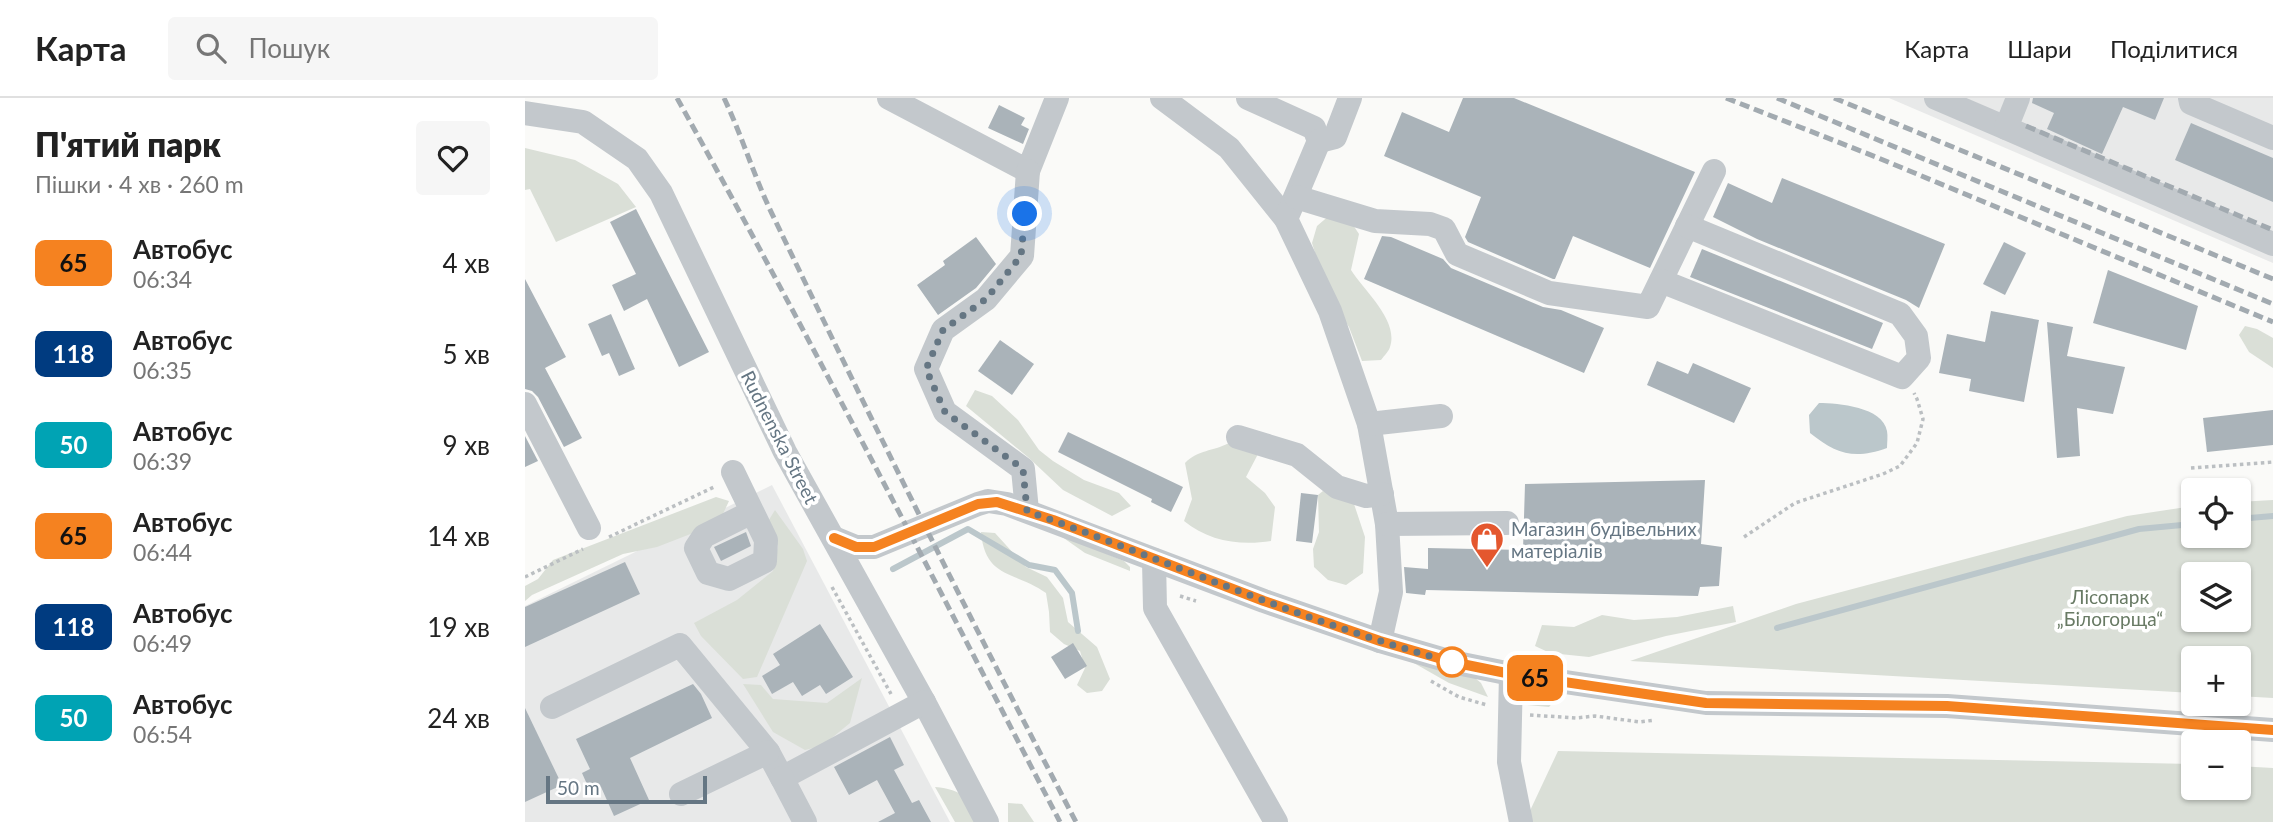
<!DOCTYPE html>
<html lang="uk">
<meta charset="utf-8">
<style>
body{margin:0;font-family:Lato,sans-serif;background:#f6f6f6;color:#222;height:100vh;display:flex;flex-direction:column;font-size:26px;white-space:nowrap}
*{box-sizing:border-box;margin:0}
p{font-size:23px;color:#767676}
.icon{flex:none;width:38px;height:38px;fill:none;stroke:currentColor;stroke-width:2;stroke-linecap:round;stroke-linejoin:round}
.map{position:relative;flex:1;overflow:hidden}
.drawer{display:flex;flex-direction:column;background:#fff;width:525px}
.drawer>*{flex:none}
.badge{padding:0 14px;border-radius:10px;font-size:24px;line-height:46px}
.fabs{position:absolute;left:1656px;top:380px;display:grid;gap:14px}
.fabs a{display:grid;place-items:center;width:70px;height:70px;border-radius:7px;background:#fff;box-shadow:0 2px 5px #0004;font-size:35px}
.scale{position:absolute;left:21px;bottom:18px;width:161px;box-sizing:border-box;padding-left:7px;border:4px solid #657683;border-top:0;font-size:19px;line-height:24px;white-space:nowrap;color:#657683;-webkit-text-stroke:5px #fff;paint-order:stroke}
.you{position:absolute;width:35px;height:35px;margin:-18px;border:5px solid #fff;border-radius:50%;background:#1a73e8;box-shadow:0 0 0 10px #1a73e833}
.map>.badge{position:absolute;translate:-50% -50%;box-shadow:0 0 0 4px #fff}
.round{display:grid;place-items:center;flex:none;width:74px;height:74px;border-radius:7px;background:#f6f6f6}
.head{display:flex;align-items:center;justify-content:space-between;height:119px;padding:0 35px}
h1{font-size:33px;font-weight:800;line-height:52px}
ul{padding:0;list-style:none}
li{display:flex;align-items:center;gap:21px;height:91px;padding:0 35px}
li div{flex:1}
li b{display:block;font-size:26px}
li em{font-style:normal}
li .badge{min-width:77px;font-weight:700;text-align:center}
header{display:flex;align-items:center;gap:42px;box-sizing:border-box;height:98px;padding:0 35px;background:#fff;border-bottom:2px solid #e0e0e0}
header strong{font-size:33px}
nav{display:flex;gap:38px;margin-inline-start:auto;font-size:24px}
.search{width:490px;height:63px;background:#f6f6f6;display:flex;align-items:center;gap:18px;box-sizing:border-box;padding:0 24px;border-radius:7px;color:#767676;font-size:26px}
main{display:flex;flex:1;min-height:0}
.map>svg:first-child{display:block}
.built{fill:#e8e9e9}
.green{fill:#dadfd7;fill-rule:evenodd}
.water{fill:#bbc7cb}
.lines{fill:none;stroke-linecap:round;stroke-linejoin:round}
.stream{stroke:#bbc7cb;stroke-width:6}
.building{fill:#aab3b9}
.path{stroke:#bbbfc2;stroke-width:3.5;stroke-dasharray:3.5 3.5;stroke-linecap:butt}
.minor{stroke:#c3c8cc;stroke-width:24}
.rail{stroke:#a2aab0;stroke-width:5;stroke-dasharray:10 5;stroke-linecap:butt}
.line-casing{stroke:#fff;stroke-width:16}
.line{stroke:#f58220;stroke-width:10}
.walk{stroke:#657683;stroke-width:7;stroke-dasharray:0 12.6}
.stop-dot{fill:#fff;stroke:#f58220;stroke-width:3.5}
.labels{text-anchor:middle;dominant-baseline:central;stroke-width:7;stroke-linejoin:round;paint-order:stroke}
.street-label{font-size:19px;fill:#657683;stroke:#fff}
.poi-label{font-size:19px;fill:#657683;stroke:#fff;text-anchor:start}
.park-label{font-size:19px;fill:#687a64;stroke:#fff}
</style>
<header>
<strong>Карта</strong>
<div class="search"><svg class="icon" aria-label="search" viewBox="0 0 24 24"><circle cx="10" cy="10" r="6"/><path d="M15 15l6 6"/></svg>Пошук</div>
<nav><a>Карта</a><a>Шари</a><a>Поділитися</a></nav>
</header>
<main>
<section class="drawer">
<div class="head"><div><h1>П'ятий парк</h1><p>Пішки · 4 хв · 260 m</p></div><a class="round"><svg class="icon" aria-label="heart" viewBox="0 0 24 24"><path d="M12 20l-8-8c-3-5 5-10 8-4 3-6 11-1 8 4z"/></svg></a></div>
<ul>
<li><span class="badge" style="background:#f58220;color:#111">65</span><div><b>Автобус</b><p>06:34</p></div><em>4 хв</em></li>
<li><span class="badge" style="background:#003b80;color:#fff">118</span><div><b>Автобус</b><p>06:35</p></div><em>5 хв</em></li>
<li><span class="badge" style="background:#00a3b4;color:#fff">50</span><div><b>Автобус</b><p>06:39</p></div><em>9 хв</em></li>
<li><span class="badge" style="background:#f58220;color:#111">65</span><div><b>Автобус</b><p>06:44</p></div><em>14 хв</em></li>
<li><span class="badge" style="background:#003b80;color:#fff">118</span><div><b>Автобус</b><p>06:49</p></div><em>19 хв</em></li>
<li><span class="badge" style="background:#00a3b4;color:#fff">50</span><div><b>Автобус</b><p>06:54</p></div><em>24 хв</em></li>
</ul>
</section>
<div class="map">
<svg width="1748" height="724" viewBox="0 0 1748 724">
<rect width="100%" height="100%" fill="#fafaf8"/>
<g class="built">
<polygon points="1364,0 1748,0 1748,165"/>
<polygon points="247,387 425,724 0,724 0,508"/>
</g>
<g class="green">
<polygon points="0,50 50,62 93,86 111,109 31,144 5,91 0,92"/>
<path d="M806 116 824 121 834 136 826 172C839 193 874 222 865 249 864 253 859 258 856 262L837 263 824 229 804 199 787 145 792 128Z"/>
<polygon points="1720,228 1732,231 1748,240 1748,270 1724,254 1714,237"/>
<polygon points="450,292 467,298 493,322 514,352 528,363 559,382 594,395 606,408 587,418 538,392 504,360 441,308"/>
<path d="M704 345 733 356 721 379 740 395 750 409 746 443C715 448 683 443 659 423L667 401 660 365C674 351 687 354 704 345Z"/>
<polygon points="798,393 829,406 840,439 838,475 821,487 803,482 789,469 788,451 794,434 793,397"/>
<polygon points="191,399 204,403 196,420 181,430 132,449 98,456 7,497 0,503 0,488 13,481 28,462"/>
<path d="M1748 402V600L1713 598V560H1668V595L1105 563 1271 506 1602 418 1668 408V438H1713V404ZM1668 476H1713V522H1668Z"/>
<polygon points="250,412 278,451 282,463 232,579 218,581 176,538 169,525 212,502 248,473 253,448 242,425"/>
<path d="M456 434 470 435 501 469 522 479 538 500 543 524 572 549 585 581 577 593 562 595 552 587 560 570 555 553 539 546 525 534 524 514 521 495C490 473 460 481 456 434Z"/>
<polygon points="533,436 599,463 605,469 605,473 560,455"/>
<polygon points="1208,508 1211,524 1141,538 1064,559 1025,555 1010,548 1017,527 1049,529 1077,517 1109,522 1152,519"/>
<polygon points="880,560 950,580 956,585 963,599 924,585"/>
<polygon points="337,580 325,625 297,648 280,652 248,634 218,586 236,587 248,601 302,605"/>
<polygon points="1024,594 1036,595 1024,609 1002,607 1011,597"/>
<polygon points="1033,653 1668,666 1668,690 1713,690 1713,668 1748,670 1748,724 1005,724 1003,717"/>
<path d="M410 689C439 692 442 699 453 724H430Z"/>
<polygon points="483,705 497,706 509,724 483,724"/>
</g>
<path class="water" d="M1294 305C1313 305 1358 309 1362 333 1363 338 1362 345 1362 350 1329 362 1311 356 1285 335L1284 317Z"/>
<g class="lines">
<g class="stream">
<polyline points="1713,421 1748,418"/>
<polyline points="368,471 443,431 504,467 530,472 547,495 553,533"/>
<polyline points="1252,530 1614,431 1668,426"/>
</g>
</g>
<g class="building">
<polygon points="938,0 989,0 1170,74 1125,170 1048,138 1030,181 1028,181 943,144 940,139 956,99 859,58 877,14 924,34"/>
<polygon points="1508,0 1639,0 1630,22 1598,9 1577,56 1522,31 1529,15 1507,5"/>
<polygon points="474,7 500,20 496,27 504,31 498,46 463,30"/>
<polygon points="1666,25 1748,60 1748,104 1650,62"/>
<polygon points="1257,80 1420,146 1394,210 1381,202 1232,141 1188,119 1203,85 1247,105"/>
<polygon points="111,111 184,254 154,269 122,201 99,213 87,187 111,176 85,124"/>
<polygon points="857,138 866,139 918,161 926,170 1018,209 1036,212 1079,230 1059,275 839,181"/>
<polygon points="451,139 471,166 451,190 413,217 392,187 420,167 418,163"/>
<polygon points="1479,144 1501,155 1480,197 1458,186"/>
<polygon points="1177,151 1358,225 1347,251 1165,179"/>
<polygon points="1583,172 1673,208 1661,252 1568,225"/>
<polygon points="0,181 41,259 20,270 57,340 39,349 13,299 7,293 0,291"/>
<polygon points="1466,213 1514,222 1499,304 1444,293 1446,281 1414,275 1422,236 1460,244"/>
<polygon points="86,216 110,271 94,278 84,255 77,258 63,226"/>
<polygon points="1522,224 1548,229 1542,258 1600,269 1588,316 1552,310 1555,358 1532,360"/>
<polygon points="475,242 509,266 487,297 453,273"/>
<polygon points="1132,263 1163,276 1168,265 1226,290 1209,325 1122,287"/>
<polygon points="1748,312 1748,347 1682,354 1678,320"/>
<polygon points="543,334 658,389 646,414 626,404 627,401 533,354"/>
<polygon points="0,338 13,363 0,369"/>
<polygon points="1180,382 1176,446 1197,449 1194,488 1175,489 1173,498 901,492 900,497 881,495 879,469 903,471 903,450 998,452 1000,386"/>
<polygon points="776,395 793,397 787,445 771,443"/>
<polygon points="221,434 226,448 196,463 189,449"/>
<polygon points="100,464 115,496 0,549 0,509"/>
<polygon points="295,526 328,579 301,596 295,587 277,598 268,584 247,596 237,578 255,567 248,556"/>
<polygon points="548,545 562,568 540,581 526,559"/>
<polygon points="168,586 176,596 187,620 105,660 124,702 89,718 76,689 65,693 57,675 65,671 51,641"/>
<polygon points="0,610 37,687 0,704"/>
<polygon points="365,639 379,667 369,672 387,705 394,702 406,724 353,724 370,715 352,682 324,697 309,669"/>
</g>
<g class="lines">
<g class="path">
<polyline points="1666,370 1748,364"/>
<polyline points="84,439 191,388"/>
<polyline points="1219,439 1270,405 1358,376 1375,368 1392,345 1398,321 1392,301 1389,295"/>
<polyline points="0,479 58,451"/>
<polyline points="307,489 366,596"/>
<polyline points="655,498 671,503"/>
<polyline points="906,583 934,599 962,607"/>
<polyline points="1005,617 1051,620 1070,618 1115,624 1130,622"/>
</g>
<g class="minor">
<polyline points="364,0 503,73 532,0"/>
<polyline points="637,0 704,50 761,121"/>
<polyline points="723,0 789,30 794,43 761,121 805,213 844,326 862,426 866,494 855,543"/>
<polyline points="1411,0 1481,30"/>
<polyline points="1493,0 1481,30 1748,146"/>
<polyline points="1665,0 1666,5 1748,40"/>
<polyline points="0,15 58,24 112,61 136,95 260,354 399,604 462,724"/>
<polyline points="794,43 810,39 825,0"/>
<polyline points="771,99 850,123 905,126 919,131 932,156 1024,195 1123,209 1189,73"/>
<polyline points="1136,183 1377,279 1394,260 1391,238 1375,216 1162,128"/>
<polyline points="0,306 64,430"/>
<polyline points="844,326 916,318"/>
<polyline points="713,339 772,357 812,389 841,398 857,396"/>
<polyline points="208,374 241,442 240,463 204,481 183,475 171,450 179,438 227,414"/>
<polyline points="502,413 498,371 420,314 401,271 418,232 461,201 497,158 503,73"/>
<polyline points="862,426 982,425"/>
<polyline points="309,440 331,449 349,449 453,406 463,403 482,406 739,503 855,543 927,564 986,576 1181,605 1422,608 1748,632"/>
<polyline points="629,462 630,510 751,724"/>
<polyline points="986,576 984,664 996,724"/>
<polyline points="27,609 155,547 243,654 257,680 399,604"/>
<polyline points="257,680 280,724"/>
<polyline points="156,696 243,654"/>
</g>
<g class="rail">
<path d="M152 0C285 239 409 482 535 724"/>
<path d="M199 0C218 40 230 82 250 122 347 324 447 525 551 724"/>
<polyline points="1201,0 1351,59 1748,224"/>
<polyline points="1252,0 1748,206"/>
<polyline points="1309,0 1748,181"/>
<polyline points="1501,28 1748,132"/>
</g>
</g>
<g class="lines">
<g class="line-casing">
<polyline id="line" points="309,440 331,449 349,449 453,406 472,404 528,422 739,503 855,543 927,564 986,576 1181,605 1422,608 1748,632"/>
</g>
<use href="#line" class="line"/>
<path class="walk" d="M500 116 496 158 461 201 418 232 401 271 420 314 498 371 502 413C643 463 781 525 927 564"/>
</g>
<defs>
<g id="shop-pin" transform="scale(1.75)"><path d="M0 17L-7.5 6A9.5 9.5 0 1 1 7.5 6Z" fill="#e4572e" stroke="#fff"/><path d="M-5-2.5h2.3a2.7 3.5 0 0 1 5.4 0H5L5.5 6h-11ZM-1.5-2.5h3a1.5 2.3 0 0 0-3 0Z" fill="#fff"/></g>
</defs>
<g fill-rule="evenodd">
<use href="#shop-pin" x="962" y="441"/>
</g>
<circle class="stop-dot" cx="927" cy="564" r="14"/>
<g class="labels">
<g class="street-label">
<text transform="translate(255 339) rotate(63)">Rudnenska Street</text>
</g>
<g class="poi-label">
<text x="986" y="430">Магазин будівельних<tspan x="986" dy="22">матеріалів</tspan></text>
</g>
<g class="park-label">
<text x="1585" y="498">Лісопарк<tspan x="1585" dy="22">„Білогорща“</tspan></text>
</g>
</g>
</svg>
<div class="fabs">
<a><svg class="icon" aria-label="locate" viewBox="0 0 24 24"><circle cx="12" cy="12" r="6"/><path d="M12 2v4M12 18v4M2 12h4M18 12h4"/></svg></a>
<a><svg class="icon" aria-label="layers" viewBox="0 0 24 24"><path d="M12 4l9 5-9 5-9-5zM3 14l9 5 9-5"/></svg></a>
<a>+</a>
<a>−</a>
</div>
<div class="scale">50 m</div>
<div class="you" style="left:500px;top:116px"></div>
<b class="badge" style="left:1010px;top:580px;background:#f58220;color:#111">65</b>
</div>
</main>
